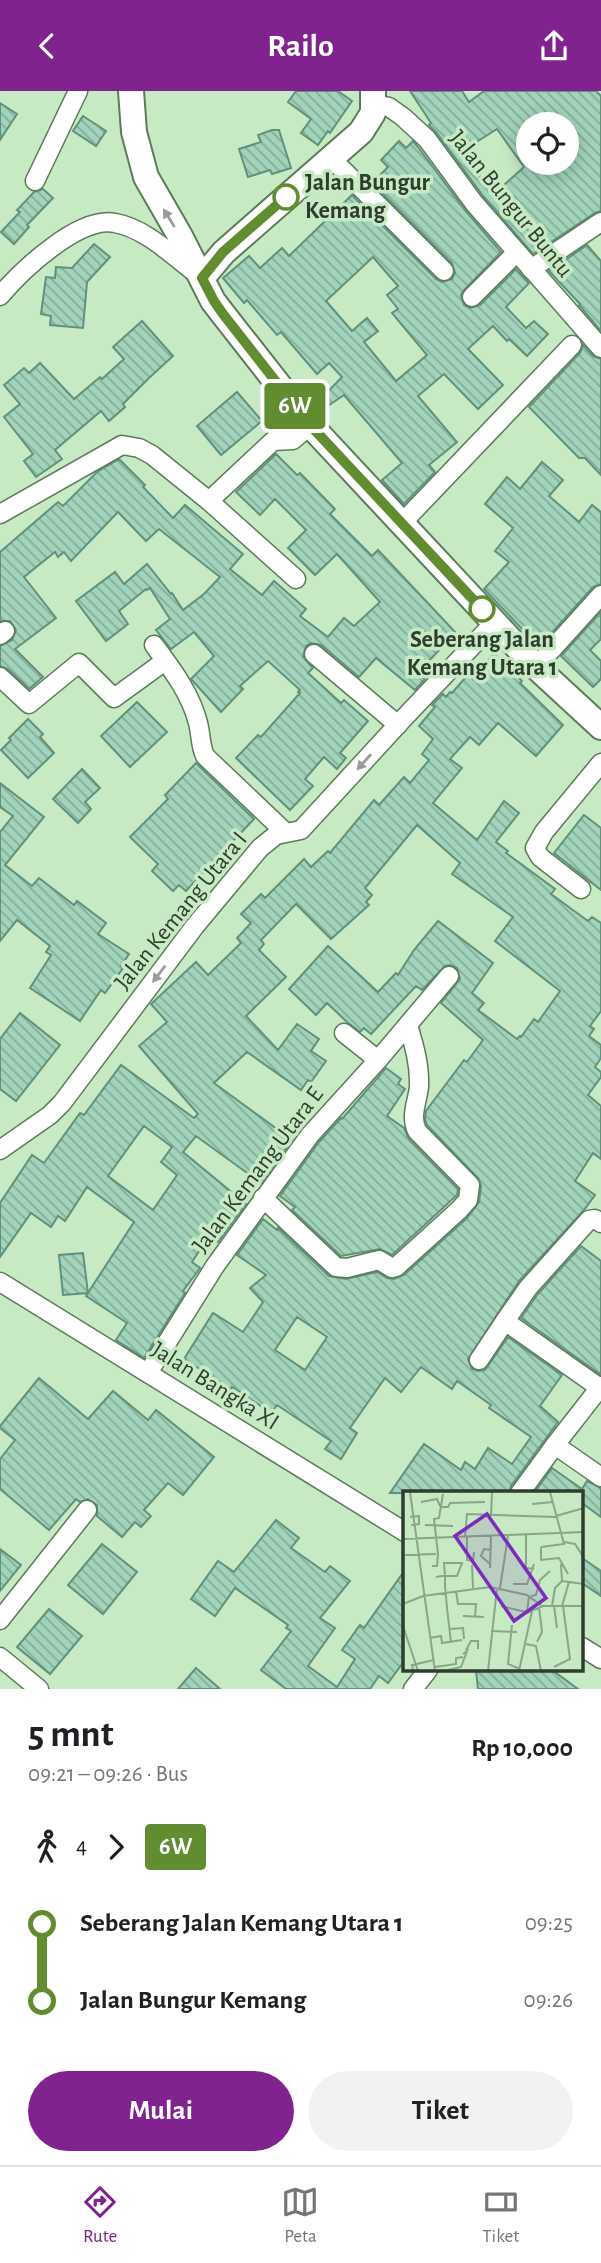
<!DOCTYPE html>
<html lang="id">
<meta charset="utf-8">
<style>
body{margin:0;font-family:"Alegreya Sans",sans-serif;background:#f2f2f2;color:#202124;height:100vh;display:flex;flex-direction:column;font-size:26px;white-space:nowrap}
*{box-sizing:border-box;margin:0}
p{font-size:23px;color:#757577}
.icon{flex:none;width:38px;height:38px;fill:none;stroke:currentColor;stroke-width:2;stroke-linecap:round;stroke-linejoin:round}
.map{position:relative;height:1598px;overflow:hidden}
.panel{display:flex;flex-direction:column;background:#fff;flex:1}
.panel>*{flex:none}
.badge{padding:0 14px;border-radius:5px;font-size:24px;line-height:46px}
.controls{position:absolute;left:516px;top:21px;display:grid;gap:14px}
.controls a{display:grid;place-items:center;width:63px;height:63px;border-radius:50%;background:#fff;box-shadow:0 4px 18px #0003;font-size:35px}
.map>.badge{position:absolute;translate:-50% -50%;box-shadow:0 0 0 4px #fff}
.legs{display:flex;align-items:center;gap:10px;height:77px;padding:0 28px;font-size:23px}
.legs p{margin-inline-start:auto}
.head{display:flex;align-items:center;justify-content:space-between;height:119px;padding:0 28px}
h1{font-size:38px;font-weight:700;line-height:52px}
.cta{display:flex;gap:14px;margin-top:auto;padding:14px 28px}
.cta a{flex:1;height:80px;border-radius:42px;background:#81238e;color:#fff;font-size:28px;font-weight:700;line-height:80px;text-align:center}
.cta a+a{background:#f2f2f2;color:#202124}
ul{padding:0 28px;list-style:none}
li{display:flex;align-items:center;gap:24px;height:77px;font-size:26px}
li i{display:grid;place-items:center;width:10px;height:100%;margin:0 9px;background:currentColor}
li i::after{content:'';width:18px;height:18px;margin:-9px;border:5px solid;border-radius:50%;background:#fff}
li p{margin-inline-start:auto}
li:first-child i{background:linear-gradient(#0000 50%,currentColor 0)}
li:last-child i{background:linear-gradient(currentColor 50%,#0000 0)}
header{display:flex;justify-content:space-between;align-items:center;height:91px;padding:0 28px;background:#81238e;color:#fff;font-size:32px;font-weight:700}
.menu{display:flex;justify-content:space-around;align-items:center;height:98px;border-top:2px solid #e0e0e0;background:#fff;font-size:19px;color:#757577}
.menu a{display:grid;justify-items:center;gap:4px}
.menu .on{color:#81238e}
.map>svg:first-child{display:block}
.building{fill:url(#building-back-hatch);stroke:#61917a;stroke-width:2;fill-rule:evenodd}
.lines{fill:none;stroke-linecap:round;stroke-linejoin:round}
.street-casing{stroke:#5c7b59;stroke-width:21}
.secondary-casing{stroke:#5c7b59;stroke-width:28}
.street{stroke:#fff;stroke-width:18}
.secondary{stroke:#fff;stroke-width:24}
.oneway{fill:#979e96}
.line-1-casing{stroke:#fff;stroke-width:16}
.line-1{stroke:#628c30;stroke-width:10}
.stop-1-dot{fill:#fff;stroke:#628c30;stroke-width:3.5}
.labels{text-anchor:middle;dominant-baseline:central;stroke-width:7;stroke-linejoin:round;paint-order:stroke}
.stop-label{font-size:24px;font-weight:bold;fill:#2f3d2e;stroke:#c7eac4;text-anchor:start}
.street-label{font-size:24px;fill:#2f3d2e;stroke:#c7eac4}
.inset-road{fill:none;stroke:#8aa588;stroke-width:2}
.view{fill:#7b2cbf;fill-opacity:0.15;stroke:#7b2cbf;stroke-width:3.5}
.inset-edge{fill:none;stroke:#2f3d2e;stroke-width:3.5}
</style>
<header><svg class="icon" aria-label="back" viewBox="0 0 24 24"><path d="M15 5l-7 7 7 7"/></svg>Railo<svg class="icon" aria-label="share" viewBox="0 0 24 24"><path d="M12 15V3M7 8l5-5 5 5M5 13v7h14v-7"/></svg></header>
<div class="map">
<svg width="601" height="1598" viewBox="0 0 601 1598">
<defs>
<pattern id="building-back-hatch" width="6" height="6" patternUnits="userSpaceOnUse" patternTransform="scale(1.75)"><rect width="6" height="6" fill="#a2d4bb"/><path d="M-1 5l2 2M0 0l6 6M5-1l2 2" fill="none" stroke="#84ad98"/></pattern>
</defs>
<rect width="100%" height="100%" fill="#c7eac4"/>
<g class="building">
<polygon points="296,0 338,0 352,10 330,42 328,40 318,54 301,42 311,28 288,11"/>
<path d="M410 0H462L469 11 484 0H596L601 5V120L595 122 533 163 483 105 436 41 429 34 431 32ZM528 33H567V72H528ZM497 38 524 76 495 102 459 62Z"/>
<polygon points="0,12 17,23 0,49"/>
<polygon points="83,25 106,40 96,55 73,40"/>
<polygon points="272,39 279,39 291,77 272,83 270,79 248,86 239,58 261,51 258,44"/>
<path d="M399 50 406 57 413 50 418 56 465 119 501 161 464 199 461 204 464 214 470 217 480 214 516 178 529 192 506 216 526 237 534 230 548 243 527 265 509 248 507 250 493 235 468 258 503 294 478 318 444 283 418 305 457 351 429 374 435 381 404 413 382 389 402 372 344 304 319 321 314 315 342 286 329 272 317 283 281 241 277 244 247 209 244 212 223 187 249 165 260 177 282 157 289 165 352 104 436 188 442 191 452 188 455 182 452 172 372 92 388 76 381 69ZM373 166 398 195 387 204 398 218 392 222 427 264 396 290 364 251 378 240 367 227 352 240 326 210Z"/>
<polygon points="43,98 53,107 27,134 29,136 14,153 1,141 20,121 17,119 34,101"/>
<polygon points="94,153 110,166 87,191 83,237 50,234 51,225 41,223 46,186 55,187 56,176 72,177"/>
<polygon points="587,154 601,170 601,240 579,214 580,213 549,180"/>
<polygon points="142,230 173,265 148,288 123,313 125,316 109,330 101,320 55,359 62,368 36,386 24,370 33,363 4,326 20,313 4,294 24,277 29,282 40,272 74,308 100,286 102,288 124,268 113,256"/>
<polygon points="583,254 593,265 601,268 601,384 585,367 579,367 529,316 580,262"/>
<polygon points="237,301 262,330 221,364 197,335"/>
<polygon points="276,363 297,384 300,382 335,418 330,423 372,465 378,459 456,542 417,582 425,588 415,599 376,567 359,586 321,554 311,552 306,555 303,566 313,577 308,582 341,612 344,609 368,630 340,662 346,667 337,678 324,666 305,688 313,695 290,719 236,667 258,644 261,646 300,602 298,601 300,599 268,570 240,595 243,598 221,621 191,588 214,565 194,541 171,558 156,539 170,528 150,497 147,499 146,498 119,520 128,533 106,550 76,510 115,481 124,493 147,473 171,503 172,502 183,519 204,503 220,486 159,438 146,450 118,421 71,470 64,461 58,466 55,461 24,486 56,527 15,558 43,586 29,598 8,578 0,575 0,555 12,549 16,539 10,530 0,530 0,461 58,411 63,415 97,381 119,368 145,394 143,396 173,427 185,414 243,463 230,478 262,504 274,490 306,518 300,525 328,546 344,527 354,535 380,511 337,463 315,484 288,457 306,439 275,408 260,424 236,401"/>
<polygon points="542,371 563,389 549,405 579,431 592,414 601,421 601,493 593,496 539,556 484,498 509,471 495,460 513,437 485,413 507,386 520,398"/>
<polygon points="601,521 601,548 590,559 601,570 601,588 593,596 561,565"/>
<path d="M494 563 522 590 520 592 563 634 536 665 498 632 479 654 470 646 450 668 462 677 433 712 477 749 504 710 519 722 496 751 508 760 506 762 555 798 551 803 588 830 592 826 601 832V920L590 935 594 938 589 945 601 954V967L595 976 601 981V986L588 1004 601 1015V1068L593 1062 575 1090 595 1104 584 1119 519 1190 468 1268 472 1278 478 1280 485 1279 508 1246 562 1284 540 1315 558 1331 511 1395 509 1402H390L424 1353 461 1379 465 1371 475 1378 488 1357 512 1373 531 1346 489 1317 491 1314 457 1290 452 1298 421 1276 401 1301 385 1287 350 1337 357 1342 341 1368 325 1358 331 1350 277 1314 271 1322 232 1296 231 1298 184 1268 213 1222 243 1241 263 1211 250 1197 266 1184 237 1164 263 1128 277 1139 278 1137 329 1185 346 1188 377 1181 387 1187 394 1188 404 1184 467 1127 479 1111 481 1095 478 1087 427 1034 425 1028 426 1020 464 969 467 971 483 949 441 912 460 888 457 877 450 874 445 875 422 899 416 895 371 943 364 937 360 941 347 931 327 912 316 924 289 898 328 855 378 901 396 882 398 884 414 859 438 830 493 872 472 902 484 912 478 919 517 948 520 945 521 946 534 928 538 931 560 900 495 850 513 826 452 783 460 772 417 734 365 797 372 804 366 811 369 814 331 848 296 813 261 849 264 853 259 859 286 886 246 925 278 959 297 933 319 948 311 960 326 970 311 991 308 989 301 999 247 961 214 992 292 1049 261 1092 196 1045 183 1061 246 1113 218 1151 209 1145 192 1171 200 1177 183 1200 185 1202 144 1267 116 1249 127 1232 86 1205 134 1131 87 1096 65 1130 58 1125 51 1136 31 1122 0 1166V1112L32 1064 44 1072 80 1022 84 1024 121 974 194 1027 198 1023 139 955 167 931 151 913 196 871 208 884 241 852 237 847 251 832 241 823 261 803 265 807 304 768 311 776 328 760 330 762 374 709 379 714 404 686 410 692 429 669 422 663 433 648 419 635 435 616 432 614 443 603 446 606 450 601 452 602 479 571 483 574ZM144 1035 172 1056 161 1071 177 1084 153 1119 108 1085ZM297 1226 327 1246 305 1279 275 1259Z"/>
<polygon points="137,611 167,641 130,676 101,645"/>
<polygon points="28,628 43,643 40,646 54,662 28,687 1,659 11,649 9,647"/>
<polygon points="196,672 254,728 186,800 179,794 173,800 152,780 158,773 130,746 168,708 165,704"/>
<polygon points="82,678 100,697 85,711 91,718 78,732 53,708"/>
<polygon points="0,692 44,726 5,774 32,795 39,787 74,814 77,810 106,832 98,843 129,863 121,875 123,877 105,902 101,899 80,930 30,897 51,864 46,861 50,855 17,829 0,850 0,741 13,725 0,716"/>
<polygon points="584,724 601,737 601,799 554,762"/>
<polygon points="20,922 60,954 16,1010 0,998 0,948"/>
<polygon points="386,977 401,988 398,993 405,998 387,1025 404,1037 409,1048 458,1098 457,1104 392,1164 380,1158 341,1165 292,1119 295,1116 280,1105 319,1051 341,1027 342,1028"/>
<polygon points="581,1155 601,1170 601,1284 521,1227 537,1204"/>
<polygon points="83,1162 88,1202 63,1204 59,1164"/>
<polygon points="39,1287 88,1328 113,1300 148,1329 156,1319 214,1366 183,1404 168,1392 144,1419 151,1425 141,1436 135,1431 122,1446 97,1425 97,1414 88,1408 80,1411 76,1408 49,1439 0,1398 0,1368 15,1349 0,1337 0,1335"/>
<polygon points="552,1377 582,1398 587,1390 601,1397 601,1426 582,1412 582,1402 534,1402"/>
<polygon points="276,1429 299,1447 291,1457 325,1481 330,1475 350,1490 320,1527 335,1537 308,1575 337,1596 355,1568 342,1559 360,1534 364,1537 405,1479 405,1569 388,1592 379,1585 370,1598 286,1598 261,1579 291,1540 286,1537 288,1534 235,1497 215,1525 191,1508 218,1470 234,1481"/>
<polygon points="102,1453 137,1481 103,1523 68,1494"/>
<polygon points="0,1458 21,1474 0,1500"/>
<polygon points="582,1467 601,1480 601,1505 582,1492"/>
<polygon points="49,1518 82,1545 50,1583 17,1556"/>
<polygon points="196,1577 220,1598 178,1598"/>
<polygon points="476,1579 552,1579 578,1598 478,1598"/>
</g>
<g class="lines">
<g class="street-casing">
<g id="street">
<polyline points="375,13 389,16 403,26 427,48 474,112 601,257"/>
<polyline points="331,67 444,180"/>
<polyline points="35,90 78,0"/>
<polyline points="531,178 601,131"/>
<path d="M0 205C22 179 79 125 115 132 145 137 173 165 197 183"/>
<polyline points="472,206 517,161"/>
<polyline points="209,410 273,350 293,349 310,334"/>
<polyline points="0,423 122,354 139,357 152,364 209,410 296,488"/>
<polyline points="403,431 572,254"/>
<polyline points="0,544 5,540"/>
<path d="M154 554C171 577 191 603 198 632 201 643 200 654 205 665L285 741"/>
<polyline points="314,563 398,634"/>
<polyline points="536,576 601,504"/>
<polyline points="0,586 29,613 79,572 114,607 165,570"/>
<polyline points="581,798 540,766 535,757 544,741 601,672"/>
<polyline points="344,942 378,969"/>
<polyline points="0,1059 50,1024 62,1012 195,835 260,757 276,744 301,739 402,629 494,532"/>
<path d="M263 1107 336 1176 347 1177 379 1169 392 1177 396 1176 459 1119 468 1109 470 1094 417 1040C410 1025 417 1012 419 996 420 974 414 954 408 934"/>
<polyline points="0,1191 405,1441"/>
<polyline points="505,1230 528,1197 589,1129 595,1128 601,1132"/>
<polyline points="479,1269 505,1230 600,1297"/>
<polyline points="148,1282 215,1175 310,1044 378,969 449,885"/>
<polyline points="555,1354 601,1386"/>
<polyline points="520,1402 555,1354 601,1295"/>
<polyline points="0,1529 87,1419"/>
<polyline points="582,1556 601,1568"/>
<polyline points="0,1566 39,1598"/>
<polyline points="413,1598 428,1579"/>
</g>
</g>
<g class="secondary-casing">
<g id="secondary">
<polyline points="131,0 134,41 146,86 180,145 213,210 223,223 310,334 536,576 601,636"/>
<polyline points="202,187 224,161 361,41 373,22 373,0"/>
</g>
</g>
<use href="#street" class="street"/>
<use href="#secondary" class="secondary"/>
</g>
<defs><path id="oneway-solid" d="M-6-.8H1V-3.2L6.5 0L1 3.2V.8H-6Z" transform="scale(1.75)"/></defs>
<g class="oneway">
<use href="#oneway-solid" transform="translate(169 127) rotate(-122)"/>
<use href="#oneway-solid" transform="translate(364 671) rotate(132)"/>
<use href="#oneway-solid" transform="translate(159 883) rotate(127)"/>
</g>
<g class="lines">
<g class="line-1-casing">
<polyline id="line-1" points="286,106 223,161 202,187 214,210 223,223 310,334 482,518"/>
</g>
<use href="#line-1" class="line-1"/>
</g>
<g class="stop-1-dot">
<circle cx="286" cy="106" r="12"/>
<circle cx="482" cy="518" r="12"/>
</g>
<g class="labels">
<g class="stop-label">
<text x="305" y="92">Jalan Bungur<tspan x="305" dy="28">Kemang</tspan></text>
<text x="482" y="549" text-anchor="middle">Seberang Jalan<tspan x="482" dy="28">Kemang Utara 1</tspan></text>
</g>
<g class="street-label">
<text transform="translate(511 113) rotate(51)">Jalan Bungur Buntu</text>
<text transform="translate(181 820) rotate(-51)">Jalan Kemang Utara I</text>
<text transform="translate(258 1079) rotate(-53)">Jalan Kemang Utara E</text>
<text transform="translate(215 1295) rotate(32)">Jalan Bangka XI</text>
</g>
</g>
<g transform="translate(403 1400)">
<rect width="180" height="180" fill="#c7eac4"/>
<path class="inset-road" d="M7 1 32 180M18 11 34 8 37 15M129 13 150 11M37 16H45L47 12 82 11M88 25 89 1M153 25 181 17M7 26 16 25V33L8 34M22 34 50 35M123 44V77L131 78M62 46 64 23 153 26M64 46V69L70 70 71 61M0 48 181 41M161 51 172 53 181 67M138 56 161 53 147 1M138 56V69L156 67 165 83M0 64 33 63M87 73 78 65 81 58 88 59M69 74 70 97M29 75H34L35 63 31 28 36 27 40 3M87 77 88 45M33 86 39 85H54L59 72H41L42 85V95L44 117 48 151M159 90 181 93M110 93H124L131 73M97 97 105 45M53 100 55 113H73L72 125M126 105 124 122 140 115H181M128 105 133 104 137 89 147 80M0 113 20 105 87 96 124 104 139 115M98 115 123 121M149 115 152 97 159 90 158 73M151 115 154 137M159 115 166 91M60 125 81 126M109 134 105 173 117 178M0 135 15 180M47 138 60 137 61 148M88 140 114 141M27 147 38 145 39 152 59 149M134 151 139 141 136 116M123 153 133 155 138 180M63 159 68 150H75V158M32 176 53 173V167L60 166M151 176 167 168 160 115M10 180 9 174 31 169M41 180 58 176 64 160 60 163M85 180 94 97M116 180 129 120"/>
<path class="view" d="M84 23 143 107 111 130 52 45Z"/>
<rect width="180" height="180" class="inset-edge"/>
</g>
</svg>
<div class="controls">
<a><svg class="icon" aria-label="locate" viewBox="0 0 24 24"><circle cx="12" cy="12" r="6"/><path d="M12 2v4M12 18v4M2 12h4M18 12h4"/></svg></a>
</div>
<b class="badge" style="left:295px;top:315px;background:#628c30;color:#fff">6W</b>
</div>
<section class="panel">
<div class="head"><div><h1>5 mnt</h1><p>09:21 – 09:26 · Bus</p></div><b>Rp 10,000</b></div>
<div class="legs"><svg class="icon" aria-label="walk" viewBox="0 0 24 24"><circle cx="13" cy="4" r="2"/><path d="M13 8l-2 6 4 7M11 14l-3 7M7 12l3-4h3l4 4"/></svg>4<svg class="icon" aria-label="forward" viewBox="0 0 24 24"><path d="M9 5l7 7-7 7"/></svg><b class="badge" style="background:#628c30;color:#fff">6W</b></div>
<ul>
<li><i style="color:#628c30"></i><b>Seberang Jalan Kemang Utara 1</b><p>09:25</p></li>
<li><i style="color:#628c30"></i><b>Jalan Bungur Kemang</b><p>09:26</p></li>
</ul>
<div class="cta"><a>Mulai</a><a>Tiket</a></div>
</section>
<nav class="menu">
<a class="on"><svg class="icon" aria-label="directions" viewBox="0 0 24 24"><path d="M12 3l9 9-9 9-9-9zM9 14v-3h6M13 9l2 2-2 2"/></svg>Rute</a>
<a><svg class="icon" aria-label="map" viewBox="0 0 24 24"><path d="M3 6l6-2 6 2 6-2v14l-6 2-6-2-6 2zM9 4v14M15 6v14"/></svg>Peta</a>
<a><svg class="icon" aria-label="tickets" viewBox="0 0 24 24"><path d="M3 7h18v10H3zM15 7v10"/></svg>Tiket</a>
</nav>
